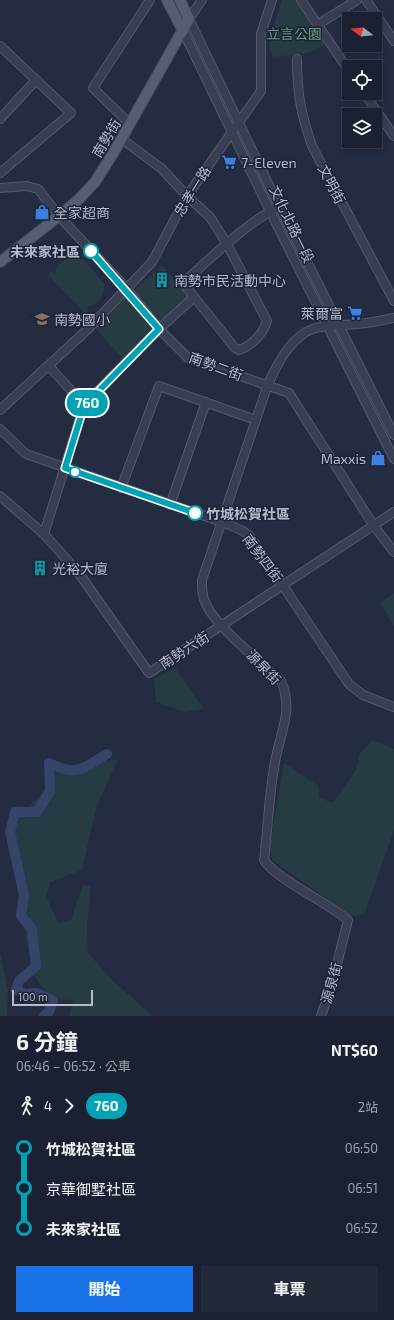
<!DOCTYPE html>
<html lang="zh-TW">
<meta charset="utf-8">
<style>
body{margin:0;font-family:"Exo 2","Noto Sans TC",sans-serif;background:#24293a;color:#f1f3f6;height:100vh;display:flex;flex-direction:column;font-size:15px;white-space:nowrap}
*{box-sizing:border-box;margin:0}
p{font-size:13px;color:#a0a3ac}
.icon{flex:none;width:22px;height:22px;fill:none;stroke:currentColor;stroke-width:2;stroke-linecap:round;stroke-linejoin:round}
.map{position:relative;height:1016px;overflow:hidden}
.side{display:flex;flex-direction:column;background:#1b2132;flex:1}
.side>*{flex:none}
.badge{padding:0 8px;border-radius:13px;font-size:14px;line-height:26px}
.needle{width:26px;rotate:286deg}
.fabs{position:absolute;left:342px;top:12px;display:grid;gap:8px}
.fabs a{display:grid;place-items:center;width:40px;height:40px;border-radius:0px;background:#1b2132;box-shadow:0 2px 6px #0003,0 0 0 1px #393e4d;font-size:20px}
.scale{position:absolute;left:12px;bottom:10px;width:81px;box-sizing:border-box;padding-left:4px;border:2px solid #b6bbcc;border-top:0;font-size:11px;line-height:14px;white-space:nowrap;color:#b6bbcc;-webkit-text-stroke:3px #1d2437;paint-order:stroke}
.map>.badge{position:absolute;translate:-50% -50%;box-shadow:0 0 0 2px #fff}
.legs{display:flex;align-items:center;gap:6px;height:44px;padding:0 16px;font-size:13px}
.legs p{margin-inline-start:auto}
.head{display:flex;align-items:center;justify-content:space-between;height:68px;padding:0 16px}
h1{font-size:22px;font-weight:700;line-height:30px}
.primary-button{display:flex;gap:8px;margin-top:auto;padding:8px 16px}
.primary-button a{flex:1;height:46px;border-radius:0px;background:#1a73e8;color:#fff;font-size:16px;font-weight:700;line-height:46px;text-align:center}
.primary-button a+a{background:#24293a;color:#f1f3f6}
ul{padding:0 16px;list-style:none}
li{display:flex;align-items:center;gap:14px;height:40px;font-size:15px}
li i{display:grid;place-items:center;width:6px;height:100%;margin:0 5px;background:currentColor}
li i::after{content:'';width:10px;height:10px;margin:-5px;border:3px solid;border-radius:50%;background:#1b2132}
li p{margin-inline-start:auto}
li:first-child i{background:linear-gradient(#0000 50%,currentColor 0)}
li:last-child i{background:linear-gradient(currentColor 50%,#0000 0)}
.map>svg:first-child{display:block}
.green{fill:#263b43}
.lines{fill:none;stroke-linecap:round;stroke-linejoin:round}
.river{stroke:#37446a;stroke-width:10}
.minor-casing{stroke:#545a6c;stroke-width:10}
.major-casing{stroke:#43485b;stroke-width:12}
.minor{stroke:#393f52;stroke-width:8}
.major{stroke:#575e72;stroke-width:10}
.line-1-casing{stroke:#fff;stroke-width:9}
.line-1{stroke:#00a3b4;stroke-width:6}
.stop-1-dot{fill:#fff;stroke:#00a3b4;stroke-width:2}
.labels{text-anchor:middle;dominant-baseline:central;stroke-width:3;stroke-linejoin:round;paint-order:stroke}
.park-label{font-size:14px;fill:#6b9e7f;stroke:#1d2437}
.street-label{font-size:14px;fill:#b6bbcc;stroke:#1d2437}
.poi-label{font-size:14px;fill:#b6bbcc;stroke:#1d2437;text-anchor:start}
.stop-label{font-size:14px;font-weight:bold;fill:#b6bbcc;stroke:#1d2437;text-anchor:end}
</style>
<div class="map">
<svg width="394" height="1016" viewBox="0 0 394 1016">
<rect width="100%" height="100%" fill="#242c42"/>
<g class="green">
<path d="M282 0H296L327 43 309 53 273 57C265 44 278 14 282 0Z"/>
<path d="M74 257 86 261 104 284C105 297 99 305 86 307L89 310 86 314 48 275 52 271 55 275C56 264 63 259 74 257Z"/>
<polygon points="162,265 190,298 161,324 134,291"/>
<polygon points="126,297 153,328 123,359 96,329"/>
<polygon points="394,593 394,626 380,603"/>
<polygon points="175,668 204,709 185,712 156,702 154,679"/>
<polygon points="372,740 394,749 394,830 364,915 352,916 272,860 269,850 284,763 318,786 320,798 333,803 356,770 360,753"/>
<polygon points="118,759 96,808 82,870 51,882 46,896 58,923 71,920 83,885 91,886 87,926 88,953 113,981 153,1016 69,1016 73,1000 51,999 33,974 20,907 11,842 18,816 46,791 49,774 66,768"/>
<polygon points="0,952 8,991 7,1016 0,1016"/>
</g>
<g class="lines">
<path class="river" d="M44 1016 49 1012 53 1001 37 993 25 994 16 990 19 981 36 966 32 929 21 916 24 895 10 832 15 812H37L50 791 49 763C77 777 82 769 107 754"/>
<g class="minor-casing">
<g id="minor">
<polyline points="202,0 189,19 279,206 394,435"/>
<polyline points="301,0 349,71"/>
<polyline points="366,0 394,41"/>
<polyline points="317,25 357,0"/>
<polyline points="183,31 270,211 394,459"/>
<polyline points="0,46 71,113 0,173"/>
<path d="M297 59C297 93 301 114 312 146L394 301"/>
<polyline points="364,93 394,136"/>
<polyline points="0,119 36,80"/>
<polyline points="130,124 93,88 150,0"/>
<path d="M122 139 162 169 187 196 210 217 227 244 267 321C264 332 252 346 239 350L235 348 183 283C213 256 243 226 279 206"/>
<polyline points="0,188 27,186 38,189 59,216 127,289 159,329 188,358 289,393 374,526 394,552"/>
<polyline points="49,366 84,405"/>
<polyline points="0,410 88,329 152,262 187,196 261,91 261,34 272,0"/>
<polyline points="0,429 26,454 222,522 241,530 249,535 349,684 363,695 394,707"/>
<polyline points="121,488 159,386 256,420"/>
<polyline points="0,496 44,534 78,572 149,673 394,512"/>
<polyline points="170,505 206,402"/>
<polyline points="44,534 84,405 159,329 194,297"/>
<path d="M321 1016 331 988 348 920C327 902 276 879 264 860 268 827 269 794 275 762 280 733 294 710 281 681 262 663 216 627 206 604 202 596 202 589 202 580L268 384C277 365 287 344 306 332 320 324 341 326 357 324 370 323 382 320 394 318"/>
</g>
</g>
<g class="major-casing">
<g id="major">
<polyline points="167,0 183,31"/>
<polyline points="0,262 59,216 79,199 95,182 114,152 189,19 180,0"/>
</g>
</g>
<use href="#minor" class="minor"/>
<use href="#major" class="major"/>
</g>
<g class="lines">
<g class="line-1-casing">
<polyline id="line-1" points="91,251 159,329 84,406 65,468 195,513"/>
</g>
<use href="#line-1" class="line-1"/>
</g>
<defs>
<g id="supermarket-bare" transform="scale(1.2)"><path d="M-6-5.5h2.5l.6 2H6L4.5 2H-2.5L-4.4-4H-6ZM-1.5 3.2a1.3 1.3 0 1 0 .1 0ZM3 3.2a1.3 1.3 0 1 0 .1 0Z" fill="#3f7fe0" stroke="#1d2437" stroke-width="2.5" paint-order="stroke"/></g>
<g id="shop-bare" transform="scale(1.2)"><path d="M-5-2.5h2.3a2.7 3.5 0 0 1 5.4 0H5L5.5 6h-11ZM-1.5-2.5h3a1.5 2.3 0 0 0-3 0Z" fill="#3f7fe0" stroke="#1d2437" stroke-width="2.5" paint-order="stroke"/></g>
<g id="building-bare" transform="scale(1.2)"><path d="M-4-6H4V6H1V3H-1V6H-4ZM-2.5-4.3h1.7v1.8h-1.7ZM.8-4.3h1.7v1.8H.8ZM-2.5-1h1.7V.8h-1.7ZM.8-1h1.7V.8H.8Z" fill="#0f9aa8" stroke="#1d2437" stroke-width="2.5" paint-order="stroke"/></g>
<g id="school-bare" transform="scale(1.2)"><path d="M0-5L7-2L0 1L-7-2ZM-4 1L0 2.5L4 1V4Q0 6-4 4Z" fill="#8d6e63" stroke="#1d2437" stroke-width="2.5" paint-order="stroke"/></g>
</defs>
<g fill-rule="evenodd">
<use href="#supermarket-bare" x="229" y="162"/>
<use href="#shop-bare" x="42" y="212"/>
<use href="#building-bare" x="162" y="280"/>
<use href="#supermarket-bare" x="355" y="313"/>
<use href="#school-bare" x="42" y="319"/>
<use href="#shop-bare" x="378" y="458"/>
<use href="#building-bare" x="40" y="568"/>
</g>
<g class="stop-1-dot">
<circle cx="91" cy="251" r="7"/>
<circle cx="75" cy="472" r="5"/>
<circle cx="195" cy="513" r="7"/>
</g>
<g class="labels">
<g class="park-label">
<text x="294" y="33">立言公園</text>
</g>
<g class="street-label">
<text transform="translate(106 138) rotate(-59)">南勢街</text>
<text transform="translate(332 184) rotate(63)">文明街</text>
<text transform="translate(192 191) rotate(-58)">忠孝一路</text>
<text transform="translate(292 224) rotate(64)">文化北路一段</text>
<text transform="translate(216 366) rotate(20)">南勢二街</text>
<text transform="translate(263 558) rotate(53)">南勢四街</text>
<text transform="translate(184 650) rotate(-33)">南勢六街</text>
<text transform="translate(264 667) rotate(46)">源泉街</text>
<text transform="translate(331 983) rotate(-74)">源泉街</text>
</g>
<g class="poi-label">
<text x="241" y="162">7-Eleven</text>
<text x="54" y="212">全家超商</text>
<text x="174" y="280">南勢市民活動中心</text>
<text x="343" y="313" text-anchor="end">萊爾富</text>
<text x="54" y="319">南勢國小</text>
<text x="366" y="458" text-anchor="end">Maxxis</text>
<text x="52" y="568">光裕大廈</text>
</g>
<g class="stop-label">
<text x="80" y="251">未來家社區</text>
<text x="206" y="513" text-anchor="start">竹城松賀社區</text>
</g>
</g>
</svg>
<div class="fabs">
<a><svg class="needle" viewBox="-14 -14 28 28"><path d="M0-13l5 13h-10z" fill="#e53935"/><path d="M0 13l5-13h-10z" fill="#a0a3ac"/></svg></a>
<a><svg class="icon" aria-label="locate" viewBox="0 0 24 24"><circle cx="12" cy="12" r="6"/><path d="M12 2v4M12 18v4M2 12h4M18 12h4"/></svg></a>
<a><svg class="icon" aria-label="layers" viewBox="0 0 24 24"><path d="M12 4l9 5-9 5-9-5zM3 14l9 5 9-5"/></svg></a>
</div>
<div class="scale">100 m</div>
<b class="badge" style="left:87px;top:403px;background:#00a3b4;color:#fff">760</b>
</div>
<section class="side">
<div class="head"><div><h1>6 分鐘</h1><p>06:46 – 06:52 · 公車</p></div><b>NT$60</b></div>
<div class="legs"><svg class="icon" aria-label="walk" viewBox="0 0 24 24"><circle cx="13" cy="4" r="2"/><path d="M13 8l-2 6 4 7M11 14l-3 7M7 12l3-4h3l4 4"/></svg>4<svg class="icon" aria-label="forward" viewBox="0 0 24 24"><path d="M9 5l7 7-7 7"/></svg><b class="badge" style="background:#00a3b4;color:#fff">760</b><p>2站</p></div>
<ul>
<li><i style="color:#00a3b4"></i><b>竹城松賀社區</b><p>06:50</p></li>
<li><i style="color:#00a3b4"></i><span>京華御墅社區</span><p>06:51</p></li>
<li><i style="color:#00a3b4"></i><b>未來家社區</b><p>06:52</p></li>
</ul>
<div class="primary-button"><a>開始</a><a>車票</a></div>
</section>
